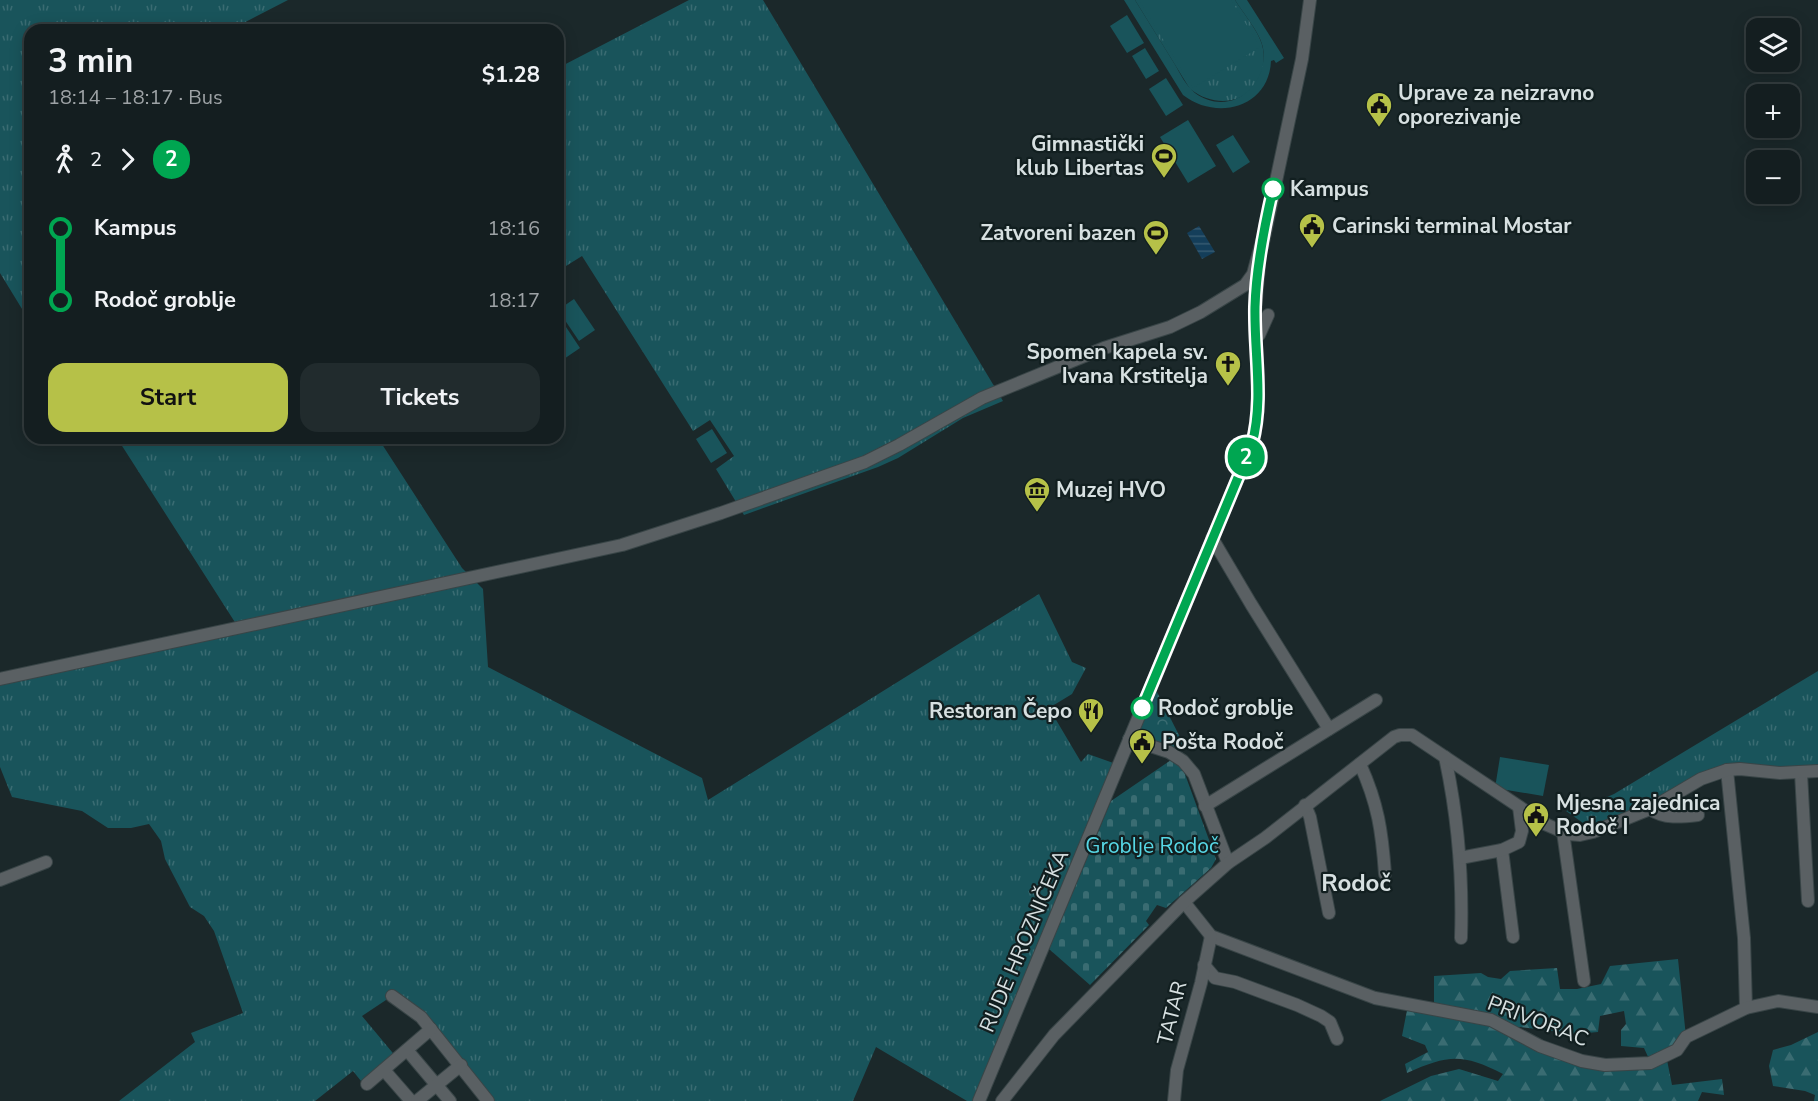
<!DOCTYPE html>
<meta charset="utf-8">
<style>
body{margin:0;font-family:"Nunito Sans",sans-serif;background:#212b2d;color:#f1f3f6;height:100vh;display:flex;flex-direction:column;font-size:22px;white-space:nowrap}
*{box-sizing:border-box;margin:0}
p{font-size:20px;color:#9da2a5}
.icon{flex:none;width:33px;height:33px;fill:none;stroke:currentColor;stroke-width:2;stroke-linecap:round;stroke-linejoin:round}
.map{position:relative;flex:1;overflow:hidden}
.panel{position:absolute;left:24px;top:24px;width:540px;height:420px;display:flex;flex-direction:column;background:#141e20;border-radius:18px;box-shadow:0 3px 15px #0003,0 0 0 2px #333c3e}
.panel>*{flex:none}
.badge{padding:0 12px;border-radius:20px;font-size:21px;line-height:39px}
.tools{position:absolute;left:1746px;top:18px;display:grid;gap:12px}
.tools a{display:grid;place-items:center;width:54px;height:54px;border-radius:12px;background:#141e20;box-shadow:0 3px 15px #0003,0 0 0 2px #333c3e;font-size:30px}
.map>.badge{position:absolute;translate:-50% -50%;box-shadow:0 0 0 3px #fff}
.legs{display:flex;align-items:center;gap:9px;height:66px;padding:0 24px;font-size:20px}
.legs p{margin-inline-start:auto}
.summary{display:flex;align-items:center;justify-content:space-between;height:102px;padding:0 24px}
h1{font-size:33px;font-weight:700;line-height:45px}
.primary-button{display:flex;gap:12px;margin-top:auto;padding:12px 24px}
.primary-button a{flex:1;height:69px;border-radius:18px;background:#b6c148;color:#111;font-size:24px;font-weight:700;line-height:69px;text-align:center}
.primary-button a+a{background:#212b2d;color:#f1f3f6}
ul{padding:0 24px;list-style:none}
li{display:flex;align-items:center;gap:21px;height:72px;font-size:22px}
li i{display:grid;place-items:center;width:9px;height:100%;margin:0 8px;background:currentColor}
li i::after{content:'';width:15px;height:15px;margin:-8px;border:4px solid;border-radius:50%;background:#141e20}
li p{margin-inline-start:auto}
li:first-child i{background:linear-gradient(#0000 50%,currentColor 0)}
li:last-child i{background:linear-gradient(currentColor 50%,#0000 0)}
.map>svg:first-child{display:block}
.grass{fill:url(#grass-tufts)}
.forest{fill:url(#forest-firs)}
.cemetery{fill:url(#cemetery-stones)}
.park{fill:url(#park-crowns)}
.garden{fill:#19545b}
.water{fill:url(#water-rules)}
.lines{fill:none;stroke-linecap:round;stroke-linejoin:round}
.minor-casing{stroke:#394547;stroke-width:14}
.minor{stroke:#5a6063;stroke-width:12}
.line-1-casing{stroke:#fff;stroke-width:14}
.line-1{stroke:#00a651;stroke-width:9}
.stop-1-dot{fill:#fff;stroke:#00a651;stroke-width:3}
.labels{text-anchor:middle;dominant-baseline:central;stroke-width:4.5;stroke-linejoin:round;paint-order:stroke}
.poi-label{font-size:21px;font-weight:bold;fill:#d7e0e1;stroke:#121f20;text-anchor:start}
.stop-label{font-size:21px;font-weight:bold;fill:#d7e0e1;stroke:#121f20;text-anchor:start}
.park-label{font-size:21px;fill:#57d8e6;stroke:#121f20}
.street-label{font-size:21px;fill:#d7e0e1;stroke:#121f20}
.quarter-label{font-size:24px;font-weight:bold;fill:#d7e0e1;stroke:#121f20}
</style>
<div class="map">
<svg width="1818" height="1101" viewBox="0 0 1818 1101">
<defs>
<pattern id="grass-tufts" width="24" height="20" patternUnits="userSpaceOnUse" patternTransform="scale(1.5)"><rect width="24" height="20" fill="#19545b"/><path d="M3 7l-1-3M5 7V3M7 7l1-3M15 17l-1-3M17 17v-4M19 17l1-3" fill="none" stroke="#3a6c72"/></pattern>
<pattern id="forest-firs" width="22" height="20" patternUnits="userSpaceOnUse" patternTransform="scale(1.5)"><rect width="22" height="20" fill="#19545b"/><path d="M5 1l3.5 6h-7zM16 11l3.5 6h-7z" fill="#3a6c72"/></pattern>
<pattern id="cemetery-stones" width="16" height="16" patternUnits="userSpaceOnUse" patternTransform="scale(1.5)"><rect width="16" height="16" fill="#19545b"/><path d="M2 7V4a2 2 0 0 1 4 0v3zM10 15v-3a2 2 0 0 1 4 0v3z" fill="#3a6c72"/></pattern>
<pattern id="park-crowns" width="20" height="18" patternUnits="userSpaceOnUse" patternTransform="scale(1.5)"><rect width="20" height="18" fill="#19545b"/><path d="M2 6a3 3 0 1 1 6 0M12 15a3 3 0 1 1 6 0" fill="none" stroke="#3a6c72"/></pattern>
<pattern id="water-rules" width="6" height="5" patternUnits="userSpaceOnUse" patternTransform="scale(1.5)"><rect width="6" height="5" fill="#143e5a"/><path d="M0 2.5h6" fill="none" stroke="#355a71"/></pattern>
</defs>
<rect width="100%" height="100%" fill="#1b282a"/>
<g class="grass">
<polygon points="0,0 288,0 230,30 30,30 30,322 0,273"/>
<polygon points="689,0 763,0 1003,401 963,418 898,458 878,467 744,515 716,469 734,456 710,420 693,431 582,256 558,271 558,68"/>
<path d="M1135 0H1235C1243 13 1261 34 1263 49 1270 95 1225 116 1190 89Z"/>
<polygon points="117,438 378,438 462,568 483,589 488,667 702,778 708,800 1039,594 1072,662 1086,668 1072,694 1049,708 1081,762 1088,754 1119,765 979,1101 967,1101 876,1047 853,1101 489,1101 461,1065 392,996 362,1016 397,1058 365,1086 353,1071 315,1101 119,1101 195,1042 191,1033 243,1013 214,931 204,916 190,907 165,859 161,841 149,824 131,828 108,828 82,811 12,797 0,767 0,679 238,627"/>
<polygon points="1818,671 1818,768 1733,767 1593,830 1566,811 1591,804 1614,794"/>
</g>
<g class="forest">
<path d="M1678 959 1686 1037 1677 1050 1649 1059 1644 1048 1621 1046V1030L1626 1024 1624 1011 1600 1016 1598 1032 1576 1034 1520 1027 1512 1030C1554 1054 1582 1066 1631 1064 1644 1063 1654 1063 1666 1055L1672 1085 1722 1079 1724 1095 1702 1092 1698 1101H1380L1431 1076 1459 1069 1498 1081 1503 1074C1462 1053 1448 1055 1407 1073L1405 1064 1428 1052 1425 1045 1402 1036 1408 1005 1434 1009V976L1481 973 1488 977 1501 979 1510 971 1557 968 1560 989H1577L1601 984 1610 966Z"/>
<polygon points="1818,1032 1818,1101 1814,1101 1815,1095 1805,1091 1773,1086 1769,1066 1773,1050 1791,1045"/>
</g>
<polygon class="cemetery" points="1171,760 1182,766 1216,859 1211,868 1166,908 1157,905 1146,921 1149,925 1090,985 1049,949 1111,801"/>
<polygon class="park" points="1156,690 1183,743 1174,756 1129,739"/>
<g class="garden">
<path d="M1124 0H1135C1148 21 1161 42 1174 63 1180 73 1186 86 1195 93 1229 118 1269 87 1263 48 1261 34 1243 13 1235 0H1247L1284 58 1276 63 1274 60 1271 61C1269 108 1216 121 1183 95Z"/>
<polygon points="1139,0 1231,0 1260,47 1193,88"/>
<polygon points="1127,15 1144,43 1127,53 1110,26"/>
<polygon points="1145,48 1159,71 1146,79 1132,56"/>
<polygon points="1166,78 1183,105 1166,116 1149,89"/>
<polygon points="1188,120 1216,166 1188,183 1160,137"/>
<polygon points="1233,135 1250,162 1233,173 1216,145"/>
<polygon points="574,299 595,330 579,341 558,310"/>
<polygon points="558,315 580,348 558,363"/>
<polygon points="712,429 727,453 711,463 696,439"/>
<polygon points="1500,757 1549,765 1543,796 1495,788"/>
</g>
<polygon class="water" points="1199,226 1215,252 1202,259 1187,233"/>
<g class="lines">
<g class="minor-casing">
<g id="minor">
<polyline points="1262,247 1302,59 1310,0"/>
<polyline points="1259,335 1268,315"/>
<polyline points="1212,538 1251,604 1329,729"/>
<polyline points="0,679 622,545 721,513 865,462 899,445 982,398 1104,348 1170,327 1201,312 1245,285 1253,274 1262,241"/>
<polyline points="1129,739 1169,752 1183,761 1194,774 1228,863"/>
<path d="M1445 757C1458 817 1463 876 1461 938"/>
<path d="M1360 764C1378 804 1382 831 1385 874"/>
<polyline points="1727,770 1744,938 1746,1008"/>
<polyline points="1801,773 1808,901"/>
<polyline points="1305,805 1310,817 1329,913"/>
<polyline points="1205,806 1376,700"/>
<path d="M1650 809C1664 819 1682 817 1698 815"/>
<polyline points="1563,832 1584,981"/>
<polyline points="1502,850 1513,937"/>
<polyline points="1460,858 1502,850 1519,842 1522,831 1519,807"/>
<polyline points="0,880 46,862"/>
<polyline points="1184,902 1211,936 1375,998 1491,1020 1540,1046 1582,1061 1605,1065 1650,1063 1677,1050 1686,1037 1746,1008 1778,1001 1818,1007"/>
<polyline points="1204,965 1215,978 1235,982 1297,1005 1321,1016 1330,1022 1337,1039"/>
<polyline points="392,996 421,1017 488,1101"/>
<polyline points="407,1050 450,1101"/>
<polyline points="384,1070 411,1101"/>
<polyline points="367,1084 431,1029"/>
<polyline points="417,1101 461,1065"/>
<path d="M979 1101 1252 444C1263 404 1256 363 1255 323 1255 304 1257 286 1259 267"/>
<polyline points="1002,1101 1054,1035 1184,902 1228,863 1265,838 1394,737 1400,735 1412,735 1545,824 1568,834 1580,835 1593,832 1650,809 1701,779 1727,770 1740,769 1780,773 1818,771"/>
<polyline points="1174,1101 1177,1070 1201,983 1211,936"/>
</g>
</g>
<use href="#minor" class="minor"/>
</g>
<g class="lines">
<g class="line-1-casing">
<path id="line-1" d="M1142 708 1252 444C1264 399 1254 353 1255 307 1256 268 1264 228 1273 189"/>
</g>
<use href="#line-1" class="line-1"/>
</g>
<defs>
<g id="civic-pin" transform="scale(1.35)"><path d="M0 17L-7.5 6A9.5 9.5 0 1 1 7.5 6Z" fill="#b6c148" stroke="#121f20"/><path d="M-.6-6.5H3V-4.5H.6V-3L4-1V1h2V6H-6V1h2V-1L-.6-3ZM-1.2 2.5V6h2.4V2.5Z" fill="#111"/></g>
<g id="stadium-pin" transform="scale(1.35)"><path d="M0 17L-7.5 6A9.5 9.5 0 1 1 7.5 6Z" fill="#b6c148" stroke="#121f20"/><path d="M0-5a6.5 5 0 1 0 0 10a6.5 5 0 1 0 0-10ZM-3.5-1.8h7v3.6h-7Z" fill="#111"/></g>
<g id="church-pin" transform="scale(1.35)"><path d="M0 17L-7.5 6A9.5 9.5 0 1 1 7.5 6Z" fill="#b6c148" stroke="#121f20"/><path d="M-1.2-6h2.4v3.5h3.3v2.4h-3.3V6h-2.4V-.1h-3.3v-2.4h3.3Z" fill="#111"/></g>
<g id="museum-pin" transform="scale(1.35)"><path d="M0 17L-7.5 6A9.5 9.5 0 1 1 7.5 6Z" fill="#b6c148" stroke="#121f20"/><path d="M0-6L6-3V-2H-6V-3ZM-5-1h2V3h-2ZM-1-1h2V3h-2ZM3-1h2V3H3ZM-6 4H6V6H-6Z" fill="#111"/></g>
<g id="restaurant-pin" transform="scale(1.35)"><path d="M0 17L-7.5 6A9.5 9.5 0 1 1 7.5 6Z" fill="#b6c148" stroke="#121f20"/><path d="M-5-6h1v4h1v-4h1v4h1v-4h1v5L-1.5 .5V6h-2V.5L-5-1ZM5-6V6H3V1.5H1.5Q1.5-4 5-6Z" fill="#111"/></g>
</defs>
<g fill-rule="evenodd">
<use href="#civic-pin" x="1379" y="105"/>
<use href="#stadium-pin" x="1164" y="156"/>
<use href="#civic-pin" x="1312" y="226"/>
<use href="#stadium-pin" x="1156" y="233"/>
<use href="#church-pin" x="1228" y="364"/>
<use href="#museum-pin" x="1037" y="490"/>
<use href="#restaurant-pin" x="1091" y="711"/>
<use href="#civic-pin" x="1142" y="742"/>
<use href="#civic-pin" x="1536" y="815"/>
</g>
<g class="stop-1-dot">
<circle cx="1273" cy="189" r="10"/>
<circle cx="1142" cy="708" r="10"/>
</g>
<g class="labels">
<g class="poi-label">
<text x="1398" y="93">Uprave za neizravno<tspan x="1398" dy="24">oporezivanje</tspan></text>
<text x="1144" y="144" text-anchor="end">Gimnastički<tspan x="1144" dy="24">klub Libertas</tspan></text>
<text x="1332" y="226">Carinski terminal Mostar</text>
<text x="1136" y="233" text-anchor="end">Zatvoreni bazen</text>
<text x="1208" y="352" text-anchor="end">Spomen kapela sv.<tspan x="1208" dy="24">Ivana Krstitelja</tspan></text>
<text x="1056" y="490">Muzej HVO</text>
<text x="1072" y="711" text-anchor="end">Restoran Čepo</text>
<text x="1162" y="742">Pošta Rodoč</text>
<text x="1556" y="803">Mjesna zajednica<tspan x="1556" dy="24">Rodoč I</tspan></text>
</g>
<g class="stop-label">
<text x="1290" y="189">Kampus</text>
<text x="1158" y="708">Rodoč groblje</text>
</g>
<g class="park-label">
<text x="1152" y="846">Groblje Rodoč</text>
</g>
<g class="street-label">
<text transform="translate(1024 941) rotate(-67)">RUDE HROZNIČEKA</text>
<text transform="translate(1172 1013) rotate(-76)">TATAR</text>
<text transform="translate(1538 1021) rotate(21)">PRIVORAC</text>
</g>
<g class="quarter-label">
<text x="1356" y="883">Rodoč</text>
</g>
</g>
</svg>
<div class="tools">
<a><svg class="icon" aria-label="layers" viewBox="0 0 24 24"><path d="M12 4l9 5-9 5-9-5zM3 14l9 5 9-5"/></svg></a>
<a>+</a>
<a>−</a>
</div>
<b class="badge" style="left:1246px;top:457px;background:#00a651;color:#fff">2</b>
<section class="panel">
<div class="summary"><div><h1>3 min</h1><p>18:14 – 18:17 · Bus</p></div><b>$1.28</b></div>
<div class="legs"><svg class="icon" aria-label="walk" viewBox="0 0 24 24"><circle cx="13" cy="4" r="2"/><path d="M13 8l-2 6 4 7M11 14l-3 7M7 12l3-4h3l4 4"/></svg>2<svg class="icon" aria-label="forward" viewBox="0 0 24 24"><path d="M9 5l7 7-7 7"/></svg><b class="badge" style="background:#00a651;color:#fff">2</b></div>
<ul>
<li><i style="color:#00a651"></i><b>Kampus</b><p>18:16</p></li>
<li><i style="color:#00a651"></i><b>Rodoč groblje</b><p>18:17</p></li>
</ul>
<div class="primary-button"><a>Start</a><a>Tickets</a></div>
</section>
</div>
